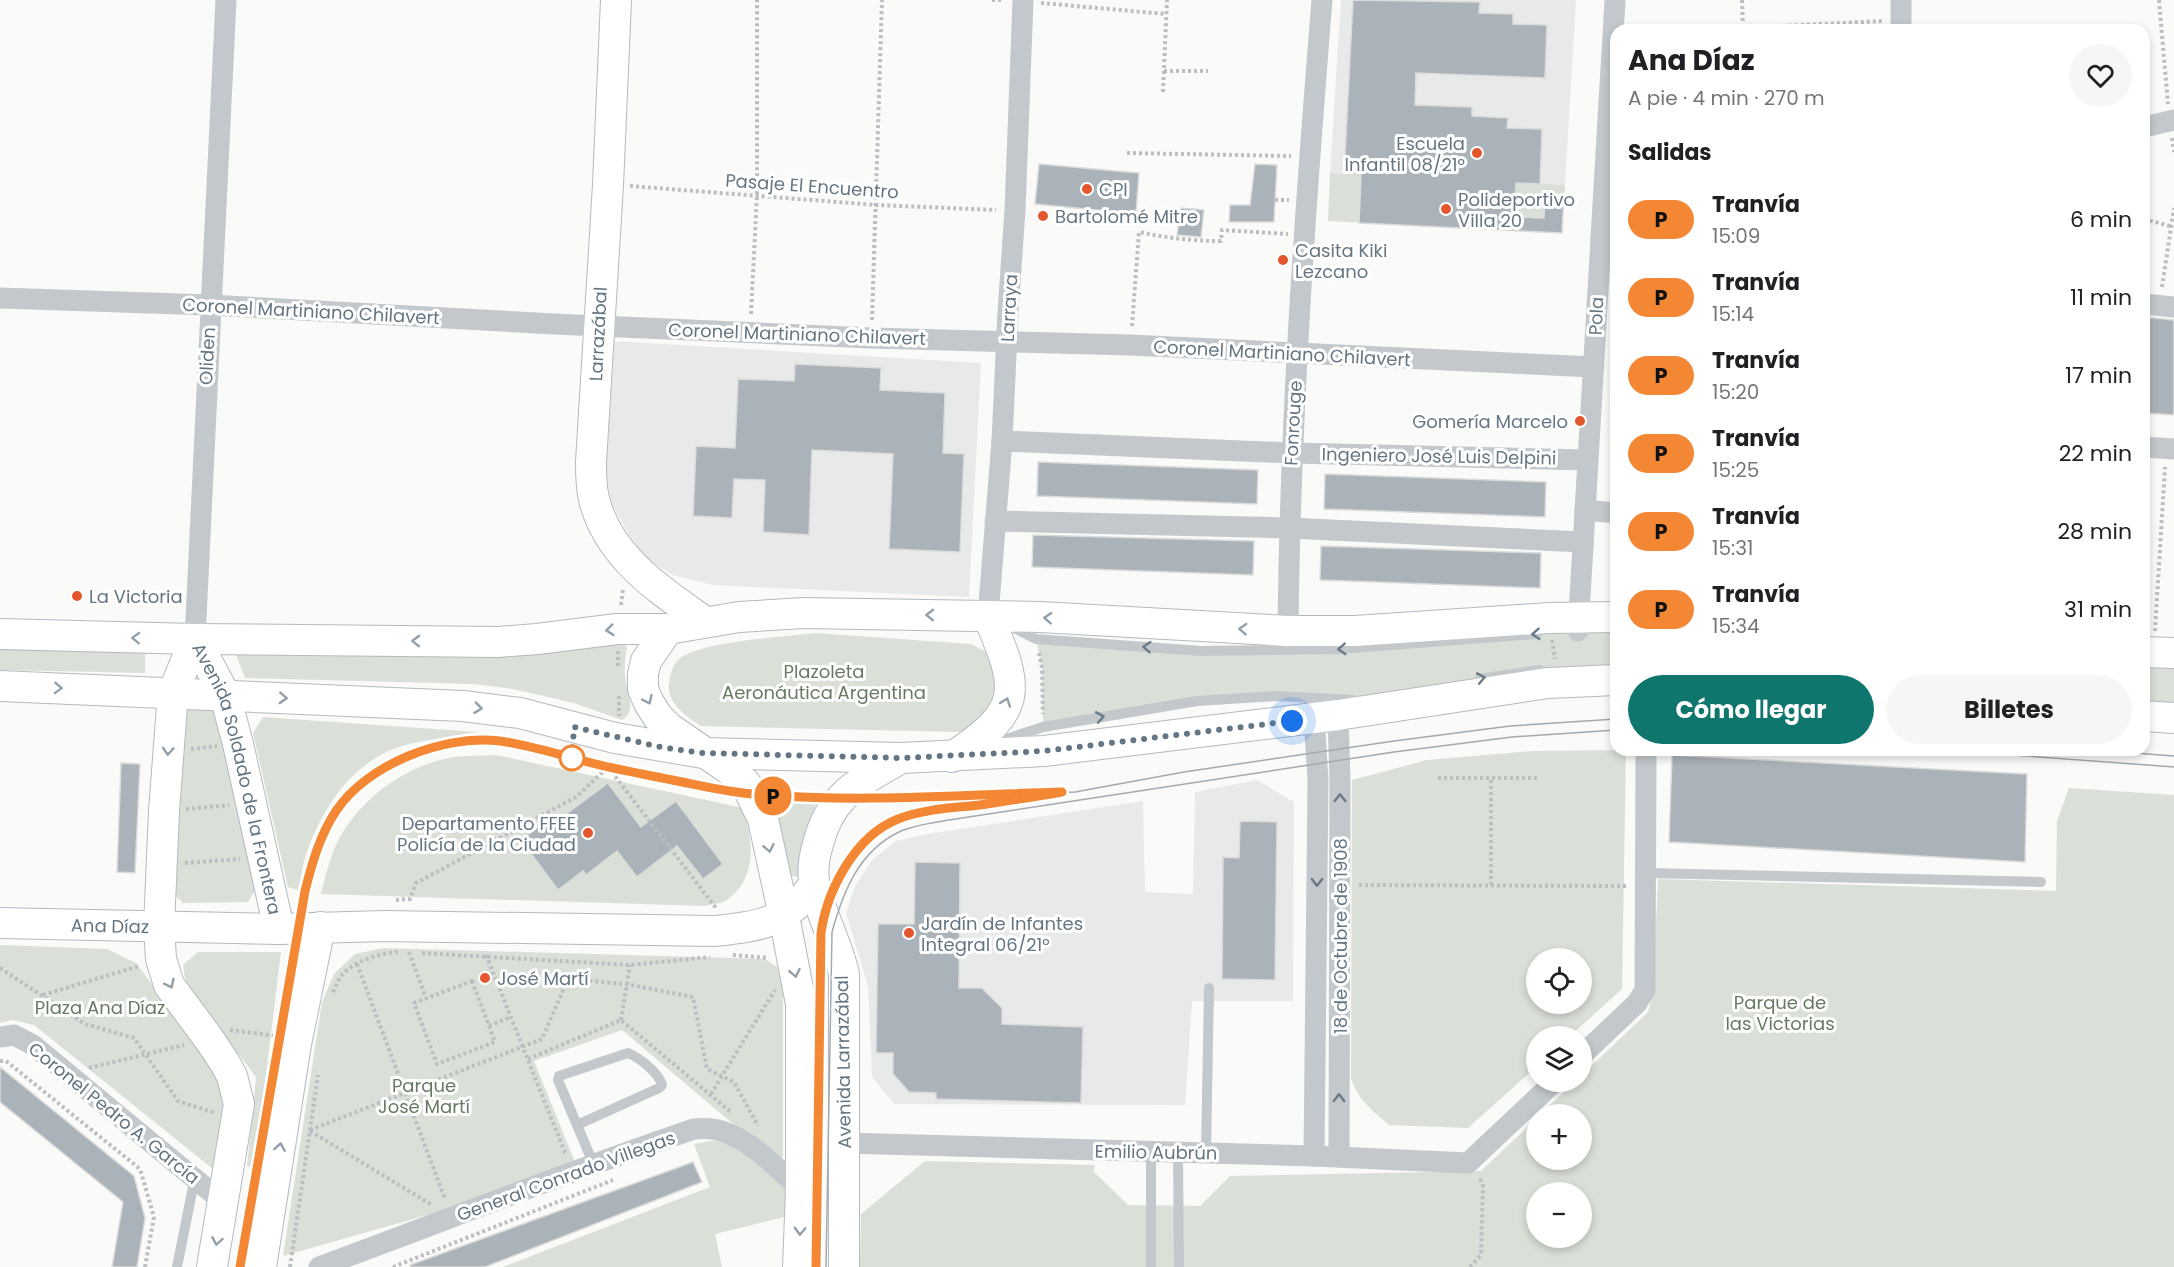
<!DOCTYPE html>
<html lang="es">
<meta charset="utf-8">
<style>
body{margin:0;font-family:Poppins,sans-serif;background:#f6f6f6;color:#202124;height:100vh;display:flex;flex-direction:column;font-size:22px;white-space:nowrap}
*{box-sizing:border-box;margin:0}
p{font-size:20px;color:#757577}
.icon{flex:none;width:33px;height:33px;fill:none;stroke:currentColor;stroke-width:2;stroke-linecap:round;stroke-linejoin:round}
.map{position:relative;flex:1;overflow:hidden}
.drawer{position:absolute;left:1610px;top:24px;width:540px;height:732px;display:flex;flex-direction:column;background:#fff;border-radius:18px;box-shadow:0 3px 9px #0003}
.drawer>*{flex:none}
.badge{padding:0 12px;border-radius:20px;font-size:21px;line-height:39px}
.fabs{position:absolute;left:1526px;top:948px;display:grid;gap:12px}
.fabs a{display:grid;place-items:center;width:66px;height:66px;border-radius:50%;background:#fff;box-shadow:0 3px 9px #0003;font-size:30px}
.you{position:absolute;width:30px;height:30px;margin:-15px;border:4px solid #fff;border-radius:50%;background:#1a73e8;box-shadow:0 0 0 9px #1a73e833}
.map>.badge{position:absolute;translate:-50% -50%;box-shadow:0 0 0 3px #fff}
h2{padding:0 18px;font-size:22px;line-height:54px}
.round{display:grid;place-items:center;flex:none;width:63px;height:63px;border-radius:32px;background:#f6f6f6}
.headline{display:flex;align-items:center;justify-content:space-between;height:102px;padding:0 18px}
h1{font-size:28px;font-weight:700;line-height:45px}
.primary-button{display:flex;gap:12px;margin-top:auto;padding:12px 18px}
.primary-button a{flex:1;height:69px;border-radius:36px;background:#0f766e;color:#fff;font-size:24px;font-weight:700;line-height:69px;text-align:center}
.primary-button a+a{background:#f6f6f6;color:#202124}
ul{padding:0;list-style:none}
li{display:flex;align-items:center;gap:18px;height:78px;padding:0 18px}
li div{flex:1}
li b{display:block;font-size:22px}
li em{font-style:normal}
li .badge{min-width:66px;font-weight:700;text-align:center}
.map>svg:first-child{display:block}
.built{fill:#e8e9e9}
.green{fill:#dadfd7;fill-rule:evenodd}
.building{fill:#aab3b9;stroke:#dcdcda;stroke-width:1.5}
.lines{fill:none;stroke-linecap:round;stroke-linejoin:round}
.secondary-casing{stroke:#b3babf;stroke-width:32}
.path{stroke:#bbbfc2;stroke-width:4;stroke-dasharray:3 3;stroke-linecap:butt}
.lane{stroke:#c3c8cc;stroke-width:10}
.street{stroke:#c3c8cc;stroke-width:21}
.secondary{stroke:#fff;stroke-width:30}
.tram{stroke:#a2aab0;stroke-width:1.5}
.oneway{stroke:#939fa8}
.oneway2{stroke:#6a7a87}
.line-casing{stroke:#fff;stroke-width:14}
.line{stroke:#f38733;stroke-width:9}
.walk{stroke:#657683;stroke-width:6;stroke-dasharray:0 10.8}
.poi-dot{fill:#e4572e;stroke:#fff;stroke-width:2}
.stop-dot{fill:#fff;stroke:#f38733;stroke-width:3}
.labels{text-anchor:middle;dominant-baseline:central;stroke-width:6;stroke-linejoin:round;paint-order:stroke}
.poi-label{font-size:18px;fill:#657683;stroke:#fff;text-anchor:start}
.street-label{font-size:18px;fill:#657683;stroke:#fff}
.park-label{font-size:18px;fill:#687a64;stroke:#fff}
</style>
<div class="map">
<svg width="2174" height="1267" viewBox="0 0 2174 1267">
<rect width="100%" height="100%" fill="#fafaf8"/>
<g class="built">
<polygon points="1341,0 1576,0 1565,185 1330,173"/>
<polygon points="611,341 981,363 969,597 713,585 673,575 646,559 629,535 611,502 605,468"/>
<polygon points="1257,780 1294,802 1293,1001 1192,1001 1185,1105 894,1104 872,1077 868,986 846,913 855,886 872,860 896,841 928,834 1143,801 1145,892 1193,894 1195,792"/>
</g>
<g class="green">
<polygon points="1330,173 1565,185 1562,233 1328,221"/>
<polygon points="1615,632 1616,666 1366,700 1197,701 1043,727 1042,668 1036,639 1201,651 1551,633"/>
<path d="M815 633 971 644 988 653 1002 695 977 725 960 732 701 726C687 717 667 704 669 684 670 675 672 665 679 659 702 641 784 637 815 633Z"/>
<path d="M606 643 624 644 627 648C624 661 624 675 627 688 628 695 631 701 630 708 629 714 627 717 622 720L574 703 513 689 474 684 245 678 236 655 496 653Z"/>
<polygon points="0,646 145,650 145,673 0,670"/>
<polygon points="2144,666 2174,668 2174,704 2144,702"/>
<polygon points="187,706 219,710 259,884 248,902 183,903 170,890"/>
<path d="M263 717 478 732C455 736 432 739 409 744 357 757 326 801 308 849 303 862 301 877 298 890L288 887 253 733Z"/>
<path d="M1626 750 1622 989 1570 1036H1536V1067L1468 1128 1389 1125C1373 1111 1357 1099 1351 1078L1352 780 1427 760 1532 751ZM1536 958H1581V1004H1536Z"/>
<path d="M496 755 743 808C753 840 758 877 727 900 721 904 711 904 704 906L321 894C326 875 330 855 340 837 363 797 404 767 449 758 464 755 481 756 496 755Z"/>
<path d="M2069 788 2174 795V1267H860L861 1214 925 1161 1095 1165 1094 1172 1128 1205 1200 1206 1230 1176 1481 1171 1536 1119V1160H1581V1114H1540L1575 1082H1581V1076L1648 1012 1653 995 1658 879 2056 891 2057 821ZM1536 1192H1581V1238H1536Z"/>
<polygon points="768,801 817,802 805,831 803,871 797,877 787,875"/>
<polygon points="0,945 107,949 136,963 221,1077 226,1096 213,1169 34,1025 13,1020 0,1023"/>
<polygon points="383,948 765,959 777,967 783,981 783,1157 772,1157 622,1030 534,1061 579,1172 283,1256 322,1002 334,974 355,954"/>
<polygon points="198,952 281,952 255,1164 247,1167 256,1077 186,985 183,965"/>
<polygon points="716,1140 733,1143 787,1190 784,1217 715,1234 722,1267 503,1267 710,1187 694,1144"/>
</g>
<g class="building">
<polygon points="1353,0 1480,2 1479,13 1513,14 1513,24 1547,25 1545,78 1416,73 1415,105 1472,107 1472,116 1508,118 1507,128 1542,129 1540,184 1516,183 1514,217 1544,218 1545,196 1564,197 1562,233 1359,223 1361,175 1344,174"/>
<polygon points="1039,164 1139,173 1136,214 1035,204"/>
<polygon points="1255,164 1277,165 1274,222 1229,222 1230,205 1250,205"/>
<polygon points="1181,208 1204,210 1201,237 1177,235"/>
<polygon points="2144,317 2174,320 2174,415 2144,413 2145,343 2144,343"/>
<polygon points="795,364 881,368 880,390 945,393 943,453 964,454 960,552 889,549 893,454 812,450 809,535 763,532 765,480 734,479 732,518 693,516 696,446 735,448 738,379 794,381"/>
<polygon points="1038,462 1258,470 1257,504 1037,496"/>
<polygon points="1325,474 1546,482 1545,517 1324,509"/>
<polygon points="1033,535 1254,541 1253,575 1032,567"/>
<polygon points="1321,546 1541,553 1540,588 1320,580"/>
<polygon points="1672,755 2027,774 2025,862 1669,842"/>
<polygon points="121,763 140,764 135,873 117,872"/>
<polygon points="608,783 641,827 676,801 723,864 703,879 677,846 637,877 617,851 586,875 583,871 558,890 521,840 546,821 550,826"/>
<polygon points="1240,821 1277,822 1275,980 1222,979 1223,857 1239,858"/>
<polygon points="915,862 960,863 959,988 982,988 1002,1008 1002,1024 1083,1027 1081,1103 936,1099 936,1093 909,1092 893,1074 893,1053 876,1053 878,924 914,924"/>
<polygon points="0,1067 134,1176 145,1218 137,1267 112,1267 123,1202 0,1102"/>
<polygon points="693,1162 702,1182 485,1267 411,1267 410,1265"/>
</g>
<g class="lines">
<g class="secondary-casing">
<g id="secondary">
<path d="M616 0 608 185 591 462C591 474 591 487 594 499 608 557 660 590 705 622"/>
<polyline points="668,629 646,661 643,674 643,689 649,703 658,717 669,728 733,772 746,784 763,819 784,916 801,1004 801,1190 798,1267"/>
<polyline points="0,634 195,639 498,642 537,639 617,629 668,629 739,617 804,613 1040,617 1288,631 1355,631 1549,618 1616,617"/>
<polyline points="195,639 173,693 164,811 159,927 161,959 169,985 209,1039 225,1063 232,1076 239,1104 212,1267"/>
<path id="s1" d="M195 639 225 695 238 744 279 929"/>
<polyline points="2144,652 2174,653"/>
<polyline points="0,686 463,706 520,713 615,738 703,753 901,758 1044,751 1338,715 1548,683 1616,680"/>
<polyline points="2144,716 2174,718"/>
<path d="M952 757C1024 710 1020 690 988 616"/>
<path id="s2" d="M0 923 279 929 384 926 715 931C759 926 788 923 814 884"/>
<polyline points="261,1267 296,1044 320,927"/>
<path d="M844 1267V974C837 943 821 916 815 886 812 873 814 857 818 844 831 793 859 783 901 758"/>
</g>
</g>
<g class="path">
<polyline points="992,0 1004,0"/>
<polyline points="1742,0 1743,27"/>
<polyline points="2159,0 2168,104"/>
<polyline points="1041,3 1166,14"/>
<polyline points="1699,30 1882,21"/>
<polyline points="1164,71 1208,71"/>
<polyline points="1163,92 1167,0"/>
<polyline points="2172,138 2174,152"/>
<polyline points="1127,153 1291,156"/>
<polyline points="630,186 876,205 996,210"/>
<polyline points="1275,200 1289,200"/>
<polyline points="2144,219 2170,226"/>
<polyline points="2162,287 2174,208"/>
<polyline points="751,314 757,195 757,0"/>
<polyline points="872,320 882,0"/>
<path d="M1132 326 1139 232C1168 238 1192 241 1221 241L1222 230 1288 234"/>
<polyline points="621,605 623,589"/>
<polyline points="2155,631 2165,467"/>
<polyline points="1613,639 1613,659"/>
<polyline points="1552,640 1555,659"/>
<polyline points="618,651 618,668"/>
<polyline points="1039,653 1042,668 1043,714"/>
<polyline points="619,696 619,716"/>
<polyline points="191,749 217,746"/>
<polyline points="608,767 716,908"/>
<polyline points="1438,778 1540,778"/>
<polyline points="186,809 229,805"/>
<polyline points="185,863 240,859"/>
<polyline points="1359,885 1627,886"/>
<polyline points="1491,885 1491,779"/>
<polyline points="396,900 410,899 416,883 576,797 608,767 610,761"/>
<polyline points="409,952 426,998"/>
<polyline points="422,953 630,965 710,957"/>
<polyline points="486,955 566,1155"/>
<polyline points="733,955 769,958"/>
<polyline points="357,964 445,1199"/>
<polyline points="0,968 85,1024 134,1038 178,1101 215,1113"/>
<polygon points="472,981 495,1042 437,1064 414,1003"/>
<path d="M333 992C336 986 338 979 342 975 355 960 381 953 399 952"/>
<polyline points="43,995 139,966"/>
<polyline points="621,1020 630,965"/>
<polyline points="489,1026 511,1017"/>
<polyline points="230,1030 276,1036"/>
<polyline points="528,1059 621,1020 732,1113"/>
<polyline points="0,1061 6,1061 140,1169 154,1217 145,1267"/>
<polyline points="89,1068 184,1045"/>
<polyline points="711,1094 775,990"/>
<polyline points="310,1130 542,1039 568,979 626,984 693,997 707,1069 734,1082 758,1126"/>
<polyline points="310,1131 432,1205"/>
<polyline points="290,1267 318,1075"/>
<polyline points="393,1267 613,1180"/>
<polyline points="1470,1267 1481,1255 1483,1184 1479,1178"/>
</g>
<g class="lane">
<polyline points="1008,625 1036,639 1201,651 1339,649 1537,634"/>
<polyline points="1479,679 1540,670"/>
<polyline points="997,742 1043,727 1197,701 1275,696 1354,700"/>
<polyline points="1646,873 2041,882"/>
<path d="M577 1125 659 1088 662 1085C659 1073 640 1058 628 1053L559 1076 558 1080 593 1163"/>
<polyline points="1178,1153 1179,1267"/>
<polyline points="1206,1153 1209,988"/>
<polyline points="177,1267 195,1177"/>
<polyline points="1151,1267 1151,1152"/>
</g>
<g class="street">
<polyline points="1901,0 1901,30"/>
<polyline points="2144,127 2174,120"/>
<polyline points="0,298 210,305 554,324 871,338 1130,345 1593,367"/>
<polyline points="2144,304 2174,307"/>
<polyline points="1002,441 1292,453 1588,460"/>
<polyline points="2144,447 2174,449"/>
<polyline points="1585,510 1616,513"/>
<polyline points="995,521 1289,528 1583,542"/>
<polyline points="988,616 1002,441 1008,312 1015,210 1023,0"/>
<path d="M1288 631C1290 420 1305 210 1322 0"/>
<polyline points="1578,631 1615,0"/>
<polyline points="195,639 226,0"/>
<polyline points="1338,715 1340,781 1339,1157"/>
<polyline points="0,1037 14,1035 33,1045 223,1202"/>
<polyline points="1581,1056 1637,1003 1645,990 1646,757"/>
<polyline points="845,1143 1314,1156 1468,1163 1554,1082"/>
<polyline points="1314,1156 1318,780 1314,718"/>
<path d="M319 1267C444 1221 567 1172 694 1129 703 1128 712 1128 722 1131 752 1141 778 1169 801 1190"/>
</g>
<use href="#secondary" class="secondary"/>
<g class="tram">
<polyline points="1946,750 2174,767"/>
<polyline points="2094,750 2174,756"/>
<path d="M819 1110 818 1059 821 933C827 890 856 834 899 819 932 807 973 806 1008 801"/>
<polyline points="240,1267 305,891 313,858 324,833 336,811 351,792 373,775 395,762 431,748 452,744 500,741 608,767 729,791 794,797 839,798 1075,792 1184,772 1394,741 1510,726 1616,719"/>
<polyline points="816,1267 818,1146"/>
<path d="M826 1267 832 932C843 892 859 851 899 832 914 825 933 823 949 820L1394 752 1512 737 1616 730"/>
</g>
</g>
<defs><path id="oneway-chevron" d="M-2-3.5L2.5 0L-2 3.5" fill="none" stroke-width="1.6" stroke-linecap="round" stroke-linejoin="round" transform="scale(1.5)"/></defs>
<g class="oneway">
<use href="#oneway-chevron" transform="translate(930 615) rotate(-179)"/>
<use href="#oneway-chevron" transform="translate(1048 618) rotate(-177)"/>
<use href="#oneway-chevron" transform="translate(1243 629) rotate(-177)"/>
<use href="#oneway-chevron" transform="translate(610 630) rotate(174)"/>
<use href="#oneway-chevron" transform="translate(136 638) rotate(-178)"/>
<use href="#oneway-chevron" transform="translate(416 641) rotate(-179)"/>
<use href="#oneway-chevron" transform="translate(58 688) rotate(2)"/>
<use href="#oneway-chevron" transform="translate(283 698) rotate(3)"/>
<use href="#oneway-chevron" transform="translate(648 700) rotate(65)"/>
<use href="#oneway-chevron" transform="translate(1006 702) rotate(-70)"/>
<use href="#oneway-chevron" transform="translate(478 708) rotate(7)"/>
<use href="#oneway-chevron" transform="translate(168 751) rotate(94)"/>
<use href="#oneway-chevron" transform="translate(769 848) rotate(78)"/>
<use href="#oneway-chevron" transform="translate(795 973) rotate(79)"/>
<use href="#oneway-chevron" transform="translate(170 984) rotate(63)"/>
<use href="#oneway-chevron" transform="translate(280 1147) rotate(-81)"/>
<use href="#oneway-chevron" transform="translate(800 1231) rotate(92)"/>
<use href="#oneway-chevron" transform="translate(217 1241) rotate(100)"/>
</g>
<g class="oneway2">
<use href="#oneway-chevron" transform="translate(1536 634) rotate(176)"/>
<use href="#oneway-chevron" transform="translate(1147 647) rotate(-176)"/>
<use href="#oneway-chevron" transform="translate(1342 649) rotate(177)"/>
<use href="#oneway-chevron" transform="translate(1481 678) rotate(-11)"/>
<use href="#oneway-chevron" transform="translate(1100 717) rotate(-10)"/>
<use href="#oneway-chevron" transform="translate(1340 798) rotate(-90)"/>
<use href="#oneway-chevron" transform="translate(1317 882) rotate(91)"/>
<use href="#oneway-chevron" transform="translate(1339 1098) rotate(-90)"/>
</g>
<g class="lines">
<g class="line-casing">
<path id="line" d="M240 1267 305 891C312 863 320 835 336 811 367 764 445 734 500 741 530 745 560 755 588 762 618 770 648 775 677 781 702 786 728 792 753 794 855 803 960 795 1062 792 1034 797 1007 801 980 805 953 808 923 809 898 819 855 836 827 890 821 933L816 1267"/>
</g>
<use href="#line" class="line"/>
<polyline class="walk" points="572,758 574,727 660,747 703,753 901,758 1044,751 1292,721"/>
</g>
<g class="poi-dot">
<circle cx="1477" cy="153" r="6"/>
<circle cx="1087" cy="189" r="6"/>
<circle cx="1446" cy="209" r="6"/>
<circle cx="1043" cy="216" r="6"/>
<circle cx="1283" cy="260" r="6"/>
<circle cx="1580" cy="421" r="6"/>
<circle cx="77" cy="596" r="6"/>
<circle cx="588" cy="833" r="6"/>
<circle cx="909" cy="933" r="6"/>
<circle cx="485" cy="978" r="6"/>
</g>
<circle class="stop-dot" cx="572" cy="758" r="12"/>
<g class="labels">
<g class="poi-label">
<text x="1465" y="143" text-anchor="end">Escuela<tspan x="1465" dy="21">Infantil 08/21°</tspan></text>
<text x="1099" y="189">CPI</text>
<text x="1458" y="199">Polideportivo<tspan x="1458" dy="21">Villa 20</tspan></text>
<text x="1055" y="216">Bartolomé Mitre</text>
<text x="1295" y="250">Casita Kiki<tspan x="1295" dy="21">Lezcano</tspan></text>
<text x="1568" y="421" text-anchor="end">Gomería Marcelo</text>
<text x="89" y="596">La Victoria</text>
<text x="576" y="823" text-anchor="end">Departamento FFEE<tspan x="576" dy="21">Policía de la Ciudad</tspan></text>
<text x="921" y="923">Jardín de Infantes<tspan x="921" dy="21">Integral 06/21°</tspan></text>
<text x="497" y="978">José Martí</text>
</g>
<g class="street-label">
<text transform="translate(812 186) rotate(4)">Pasaje El Encuentro</text>
<text transform="translate(1009 308) rotate(-87)">Larraya</text>
<text transform="translate(311 311) rotate(3)">Coronel Martiniano Chilavert</text>
<text transform="translate(1596 316) rotate(-87)">Pola</text>
<text transform="translate(598 334) rotate(-87)">Larrazábal</text>
<text transform="translate(797 334) rotate(2)">Coronel Martiniano Chilavert</text>
<text transform="translate(1282 353) rotate(3)">Coronel Martiniano Chilavert</text>
<text transform="translate(207 356) rotate(-87)">Oliden</text>
<text transform="translate(1293 423) rotate(-87)">Fonrouge</text>
<text transform="translate(1439 456) rotate(1)">Ingeniero José Luis Delpini</text>
<text stroke="none"><textPath href="#s1" startOffset="147">Avenida Soldado de la Frontera</textPath></text>
<text stroke="none"><textPath href="#s2" startOffset="110">Ana Díaz</textPath></text>
<text transform="translate(1340 936) rotate(-90)">18 de Octubre de 1908</text>
<text transform="translate(843 1062) rotate(-91)">Avenida Larrazábal</text>
<text transform="translate(114 1113) rotate(39)">Coronel Pedro A. García</text>
<text transform="translate(1156 1152) rotate(1)">Emilio Aubrún</text>
<text transform="translate(566 1176) rotate(-20)">General Conrado Villegas</text>
</g>
<g class="park-label">
<text x="824" y="671">Plazoleta<tspan x="824" dy="21">Aeronáutica Argentina</tspan></text>
<text x="1780" y="1002">Parque de<tspan x="1780" dy="21">las Victorias</tspan></text>
<text x="100" y="1007">Plaza Ana Díaz</text>
<text x="424" y="1085">Parque<tspan x="424" dy="21">José Martí</tspan></text>
</g>
</g>
</svg>
<div class="fabs">
<a><svg class="icon" aria-label="locate" viewBox="0 0 24 24"><circle cx="12" cy="12" r="6"/><path d="M12 2v4M12 18v4M2 12h4M18 12h4"/></svg></a>
<a><svg class="icon" aria-label="layers" viewBox="0 0 24 24"><path d="M12 4l9 5-9 5-9-5zM3 14l9 5 9-5"/></svg></a>
<a>+</a>
<a>−</a>
</div>
<div class="you" style="left:1292px;top:721px"></div>
<b class="badge" style="left:773px;top:796px;background:#f38733;color:#111">P</b>
<section class="drawer">
<div class="headline"><div><h1>Ana Díaz</h1><p>A pie · 4 min · 270 m</p></div><a class="round"><svg class="icon" aria-label="heart" viewBox="0 0 24 24"><path d="M12 20l-8-8c-3-5 5-10 8-4 3-6 11-1 8 4z"/></svg></a></div>
<h2>Salidas</h2>
<ul>
<li><span class="badge" style="background:#f38733;color:#111">P</span><div><b>Tranvía</b><p>15:09</p></div><em>6 min</em></li>
<li><span class="badge" style="background:#f38733;color:#111">P</span><div><b>Tranvía</b><p>15:14</p></div><em>11 min</em></li>
<li><span class="badge" style="background:#f38733;color:#111">P</span><div><b>Tranvía</b><p>15:20</p></div><em>17 min</em></li>
<li><span class="badge" style="background:#f38733;color:#111">P</span><div><b>Tranvía</b><p>15:25</p></div><em>22 min</em></li>
<li><span class="badge" style="background:#f38733;color:#111">P</span><div><b>Tranvía</b><p>15:31</p></div><em>28 min</em></li>
<li><span class="badge" style="background:#f38733;color:#111">P</span><div><b>Tranvía</b><p>15:34</p></div><em>31 min</em></li>
</ul>
<div class="primary-button"><a>Cómo llegar</a><a>Billetes</a></div>
</section>
</div>
